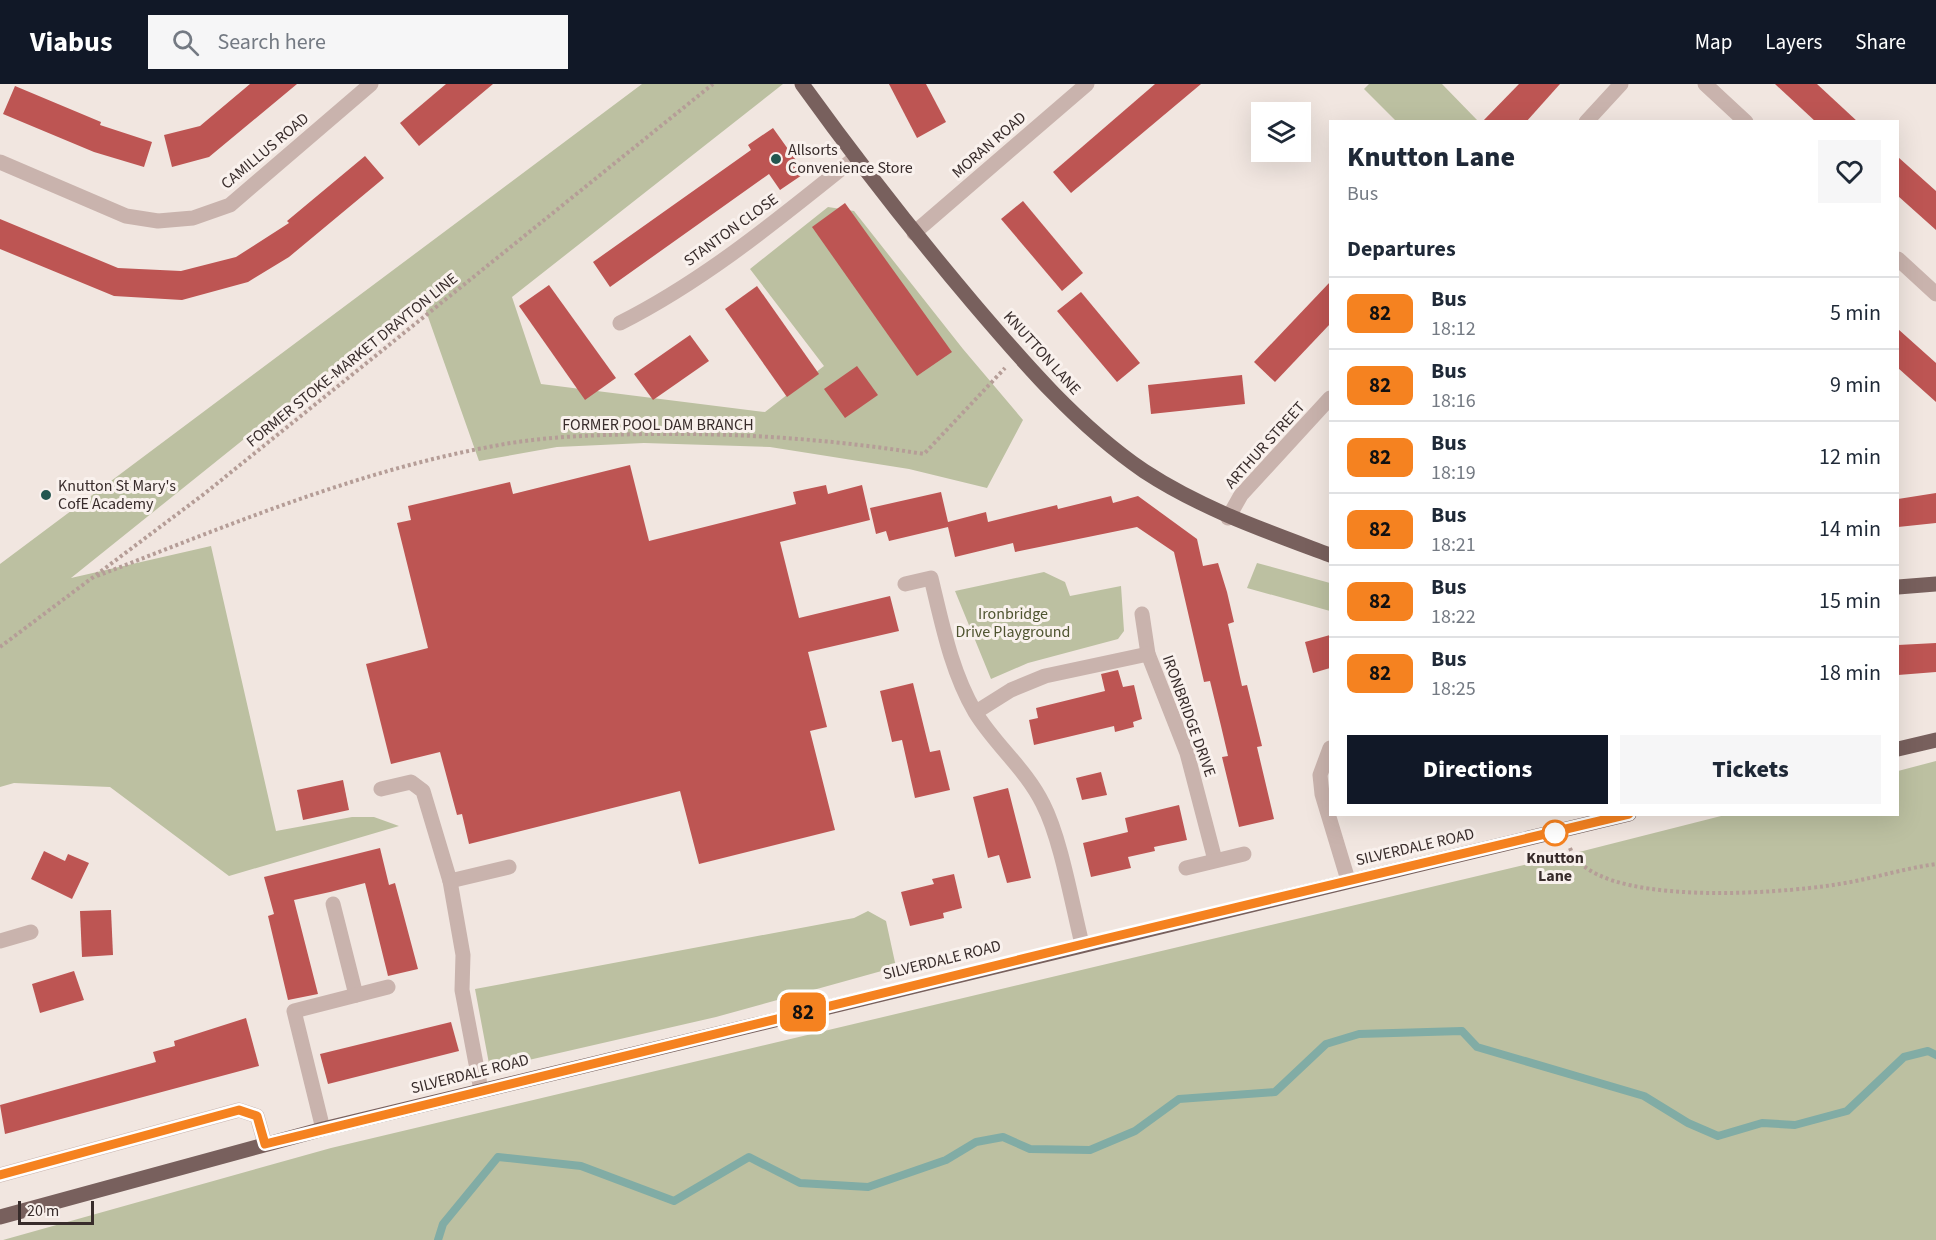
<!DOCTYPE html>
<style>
body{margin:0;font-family:"Source Sans 3",sans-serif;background:#f6f6f7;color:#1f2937;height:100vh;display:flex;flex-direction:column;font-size:22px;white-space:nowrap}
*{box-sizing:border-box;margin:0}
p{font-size:20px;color:#747a83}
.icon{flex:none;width:33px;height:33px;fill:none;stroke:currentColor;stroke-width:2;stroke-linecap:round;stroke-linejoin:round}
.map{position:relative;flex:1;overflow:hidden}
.sheet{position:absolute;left:1329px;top:36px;width:570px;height:696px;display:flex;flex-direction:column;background:#fff;border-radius:0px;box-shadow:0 6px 24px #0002}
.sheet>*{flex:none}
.badge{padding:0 12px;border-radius:9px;font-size:21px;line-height:39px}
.buttons{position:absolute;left:1251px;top:18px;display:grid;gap:12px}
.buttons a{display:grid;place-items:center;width:60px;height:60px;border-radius:0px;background:#fff;box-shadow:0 6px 24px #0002;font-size:30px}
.scale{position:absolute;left:18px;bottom:15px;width:76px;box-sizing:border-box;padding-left:6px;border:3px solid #382c2b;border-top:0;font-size:16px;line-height:21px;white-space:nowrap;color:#382c2b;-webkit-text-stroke:4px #f9f1ed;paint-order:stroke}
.map>.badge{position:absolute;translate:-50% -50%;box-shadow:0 0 0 3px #fff}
h2{padding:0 18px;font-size:22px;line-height:54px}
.round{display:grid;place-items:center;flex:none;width:63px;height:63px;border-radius:0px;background:#f6f6f7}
.head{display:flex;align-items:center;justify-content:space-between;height:102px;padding:0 18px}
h1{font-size:28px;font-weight:800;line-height:45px}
.cta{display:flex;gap:12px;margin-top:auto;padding:12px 18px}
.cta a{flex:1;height:69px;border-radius:0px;background:#111827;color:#fff;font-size:24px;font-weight:800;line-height:69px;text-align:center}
.cta a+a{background:#f6f6f7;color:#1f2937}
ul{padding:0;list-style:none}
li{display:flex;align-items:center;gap:18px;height:72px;padding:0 18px;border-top:2px solid #e0e1e3}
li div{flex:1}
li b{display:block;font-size:22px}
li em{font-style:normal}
li .badge{min-width:66px;font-weight:700;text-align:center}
header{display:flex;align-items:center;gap:36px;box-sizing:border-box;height:84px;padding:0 30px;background:#111827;color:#fff}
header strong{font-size:28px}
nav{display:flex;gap:33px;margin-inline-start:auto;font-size:21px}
.search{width:420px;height:54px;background:#f6f6f7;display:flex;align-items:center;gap:15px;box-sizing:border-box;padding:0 21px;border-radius:0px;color:#747a83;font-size:22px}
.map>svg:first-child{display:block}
.green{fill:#bcc0a1}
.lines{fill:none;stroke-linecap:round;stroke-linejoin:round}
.stream{stroke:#81aca5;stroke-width:8}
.building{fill:#bd5553}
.path{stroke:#b59d97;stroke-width:4;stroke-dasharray:3 3;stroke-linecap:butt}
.minor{stroke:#c9b3ad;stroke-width:15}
.major{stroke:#78605d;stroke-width:15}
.line-casing{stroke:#fff;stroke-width:14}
.line{stroke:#f58220;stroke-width:9}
.poi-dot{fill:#23564f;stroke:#f9f1ed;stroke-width:2}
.stop-dot{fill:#fff;stroke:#f58220;stroke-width:3}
.labels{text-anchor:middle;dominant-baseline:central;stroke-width:6;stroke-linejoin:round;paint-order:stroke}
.street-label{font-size:16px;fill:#382c2b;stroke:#f9f1ed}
.poi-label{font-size:16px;fill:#382c2b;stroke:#f9f1ed;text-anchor:start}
.park-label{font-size:16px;fill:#4f5430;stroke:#f9f1ed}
.stop-label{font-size:16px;font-weight:bold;fill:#382c2b;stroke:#f9f1ed}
</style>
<header>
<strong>Viabus</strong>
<div class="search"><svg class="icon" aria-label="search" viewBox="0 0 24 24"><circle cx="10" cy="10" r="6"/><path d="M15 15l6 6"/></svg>Search here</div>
<nav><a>Map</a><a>Layers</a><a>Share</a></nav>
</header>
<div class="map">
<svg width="1936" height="1156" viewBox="0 0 1936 1156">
<rect width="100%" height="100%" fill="#f1e6e0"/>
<g class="green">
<polygon points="642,0 783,0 512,213 541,300 765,328 824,282 750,185 828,123 854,127 963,265 1023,336 987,404 909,385 770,363 644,359 557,363 479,377 421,213 71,494 211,462 276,747 352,733 374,733 399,742 229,792 110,703 14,699 0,703 0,480"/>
<polygon points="1369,0 1442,0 1478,37 1396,37 1364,5"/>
<polygon points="1257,479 1330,499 1330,527 1247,504"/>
<polygon points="1044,488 1065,498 1070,512 1121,502 1124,547 1118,555 1028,579 991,595 955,507"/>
<polygon points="1936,677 1936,1156 3,1156 331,1064 1583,767 1725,731 1898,730 1898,687"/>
<polygon points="868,827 886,837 896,883 716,933 490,985 475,905 854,834"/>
</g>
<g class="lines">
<polyline class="stream" points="438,1156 443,1140 498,1073 581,1082 674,1117 749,1073 800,1099 868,1103 946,1076 976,1058 1003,1053 1030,1065 1090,1066 1135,1047 1179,1015 1275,1008 1326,960 1359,950 1462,947 1477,963 1644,1012 1688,1039 1718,1052 1762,1039 1795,1041 1847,1027 1904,973 1928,967 1936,971"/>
</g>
<g class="building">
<polygon points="250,0 297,0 209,73 172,83 164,51 200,42"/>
<polygon points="446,0 493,0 419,62 400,39"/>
<polygon points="889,0 926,0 946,38 917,54"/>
<polygon points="1155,0 1201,0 1071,109 1053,88"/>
<polygon points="1519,0 1560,0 1526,38 1482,38"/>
<polygon points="1775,0 1817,0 1858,38 1816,38"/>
<polygon points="15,2 101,38 100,41 152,58 144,83 94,68 3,30"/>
<polygon points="773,44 805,89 780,106 769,90 610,203 593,178 751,66 748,61"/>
<polygon points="365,72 384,94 289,173 248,198 182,216 114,212 0,165 0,135 118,184 181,187 236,173 289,139 287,137"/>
<polygon points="1898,73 1936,107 1936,146 1898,112"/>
<polygon points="1023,117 1083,189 1062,207 1001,135"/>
<polygon points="845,119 952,268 917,292 812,143"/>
<polygon points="1330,198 1330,240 1275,298 1254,278"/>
<polygon points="549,201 616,294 585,316 519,222"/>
<polygon points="757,202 819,290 787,313 725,225"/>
<polygon points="1081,208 1140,279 1117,298 1057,227"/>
<polygon points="1898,245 1936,279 1936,318 1898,284"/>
<polygon points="690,251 709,277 653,316 634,290"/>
<polygon points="857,282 878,311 845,334 824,305"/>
<polygon points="1242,291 1245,320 1151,330 1148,301"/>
<polygon points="630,381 649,457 796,420 793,408 826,401 828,410 862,401 870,436 780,458 799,534 890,512 899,547 808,568 827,643 810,647 835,746 699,780 680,707 469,760 462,730 457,731 440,668 391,680 366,580 428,564 397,439 411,436 408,422 510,398 513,410"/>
<polygon points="941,408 948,438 986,428 988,438 1057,421 1058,425 1111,412 1113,419 1138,412 1197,455 1203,482 1218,479 1227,508 1234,538 1228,540 1242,602 1247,601 1262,662 1257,663 1274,735 1239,743 1222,673 1228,672 1221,642 1210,597 1204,598 1174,468 1137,443 1015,468 1013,459 955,473 948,443 889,457 886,447 876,450 870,424"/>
<polygon points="1936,409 1936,439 1898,443 1898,415"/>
<polygon points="1330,551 1330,584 1313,589 1305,558"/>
<polygon points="1936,559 1936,588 1898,591 1898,561"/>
<polygon points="1118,586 1123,603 1134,601 1142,635 1133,638 1134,643 1115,648 1114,642 1034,661 1029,636 1038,634 1036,624 1105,607 1101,590"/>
<polygon points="913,599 930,668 940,666 950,706 915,714 902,656 892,658 880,607"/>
<polygon points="1101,688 1107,711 1082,716 1076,694"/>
<polygon points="343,696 349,726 303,736 297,706"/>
<polygon points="1008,704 1031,794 1007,799 999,771 988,774 973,713"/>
<polygon points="1179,721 1187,756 1154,763 1155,767 1128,773 1131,784 1091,793 1083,759 1128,748 1125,734"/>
<polygon points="380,764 389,801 395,799 418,885 388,892 365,799 330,808 294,816 318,910 288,916 268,832 274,830 264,793"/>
<polygon points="44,767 65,777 68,770 89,779 72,815 31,795"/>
<polygon points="954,790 962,824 943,829 944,834 910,842 901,808 934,800 932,795"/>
<polygon points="111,826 113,871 82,873 80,827"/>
<polygon points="74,887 84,916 40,929 32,900"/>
<polygon points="246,934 259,982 5,1050 0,1021 156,978 153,968 175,962 174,957"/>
<polygon points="451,938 459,967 328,1000 320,970"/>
</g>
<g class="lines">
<g class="path">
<path d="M97 492C227 442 356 387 494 362 545 352 596 351 648 350 742 349 830 355 924 370L1005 284"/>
<polyline points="0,563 204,410 713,0"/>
<path d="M1570 764C1592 825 1781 809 1833 801 1868 796 1901 785 1936 780"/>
</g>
<g class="minor">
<polyline points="1705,0 1746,38"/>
<polyline points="1586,38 1621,0"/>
<polyline points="0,78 126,132 158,137 193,134 230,121 371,0"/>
<polyline points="914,149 1087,0"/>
<polyline points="1898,175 1936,210"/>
<path d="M620 239C707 195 781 133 856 73"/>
<polyline points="1228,434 1241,411 1330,314"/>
<path d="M905 500 931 494C942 539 951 587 975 628 995 661 1026 685 1043 720 1061 755 1072 820 1082 860"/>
<polyline points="1142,530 1148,570 1187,669 1215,776"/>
<polyline points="976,628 1011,606 1045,592 1148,570"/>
<polyline points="1330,664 1320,691 1322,710 1348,796"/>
<polyline points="381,705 411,698 423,707 450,797 463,871 462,906 481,1006"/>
<polyline points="1186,784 1244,770"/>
<polyline points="450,797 509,783"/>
<polyline points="333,820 356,911"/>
<polyline points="0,857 31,848"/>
<polyline points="323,1045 294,927 388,903"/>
<polyline points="0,1091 239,1026 257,1032 265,1060"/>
</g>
<g class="major">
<path d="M802 0C856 75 913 148 973 219 1024 279 1078 342 1144 387 1202 425 1266 447 1330 471"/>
<polyline points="1898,503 1936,500"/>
<polyline points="1898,665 1936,656"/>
<polyline points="0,1133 323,1045 1629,730"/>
</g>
</g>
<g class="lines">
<g class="line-casing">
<polyline id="line" points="0,1091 239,1026 257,1032 265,1060 1104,855 1629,730"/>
</g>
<use href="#line" class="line"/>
</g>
<g class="poi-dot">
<circle cx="776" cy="75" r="6"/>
<circle cx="46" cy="411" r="6"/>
</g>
<circle class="stop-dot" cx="1555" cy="749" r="12"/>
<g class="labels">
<g class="street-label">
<text transform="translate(989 61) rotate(-41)">MORAN ROAD</text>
<text transform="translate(265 67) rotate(-40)">CAMILLUS ROAD</text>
<text transform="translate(731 146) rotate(-36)">STANTON CLOSE</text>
<text transform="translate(1042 269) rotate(48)">KNUTTON LANE</text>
<text transform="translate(352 276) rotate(-39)">FORMER STOKE-MARKET DRAYTON LINE</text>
<text x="658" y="341">FORMER POOL DAM BRANCH</text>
<text transform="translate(1265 361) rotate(-48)">ARTHUR STREET</text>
<text transform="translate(1189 632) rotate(70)">IRONBRIDGE DRIVE</text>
<text transform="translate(1415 763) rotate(-13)">SILVERDALE ROAD</text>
<text transform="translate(942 876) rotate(-14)">SILVERDALE ROAD</text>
<text transform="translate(470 990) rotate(-14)">SILVERDALE ROAD</text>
</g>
<g class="poi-label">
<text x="788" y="66">Allsorts<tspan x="788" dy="18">Convenience Store</tspan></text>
<text x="58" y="402">Knutton St Mary's<tspan x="58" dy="18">CofE Academy</tspan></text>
</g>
<g class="park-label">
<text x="1013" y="530">Ironbridge<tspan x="1013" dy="18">Drive Playground</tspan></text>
</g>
<g class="stop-label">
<text x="1555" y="774">Knutton<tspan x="1555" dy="18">Lane</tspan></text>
</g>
</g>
</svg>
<div class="buttons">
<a><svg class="icon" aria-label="layers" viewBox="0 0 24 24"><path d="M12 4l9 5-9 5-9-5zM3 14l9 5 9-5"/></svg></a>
</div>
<div class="scale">20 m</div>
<b class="badge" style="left:803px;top:928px;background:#f58220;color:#111">82</b>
<section class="sheet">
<div class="head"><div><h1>Knutton Lane</h1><p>Bus</p></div><a class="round"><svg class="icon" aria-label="heart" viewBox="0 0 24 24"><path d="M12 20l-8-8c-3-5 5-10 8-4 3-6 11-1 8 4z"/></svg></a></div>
<h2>Departures</h2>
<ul>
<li><span class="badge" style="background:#f58220;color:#111">82</span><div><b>Bus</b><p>18:12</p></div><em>5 min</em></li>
<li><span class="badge" style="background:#f58220;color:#111">82</span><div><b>Bus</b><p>18:16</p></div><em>9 min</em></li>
<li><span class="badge" style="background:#f58220;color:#111">82</span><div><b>Bus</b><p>18:19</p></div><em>12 min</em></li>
<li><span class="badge" style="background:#f58220;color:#111">82</span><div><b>Bus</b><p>18:21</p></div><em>14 min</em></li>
<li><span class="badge" style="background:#f58220;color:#111">82</span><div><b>Bus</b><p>18:22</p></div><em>15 min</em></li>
<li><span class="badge" style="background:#f58220;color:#111">82</span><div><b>Bus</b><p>18:25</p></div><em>18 min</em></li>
</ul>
<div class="cta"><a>Directions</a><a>Tickets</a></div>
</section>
</div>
